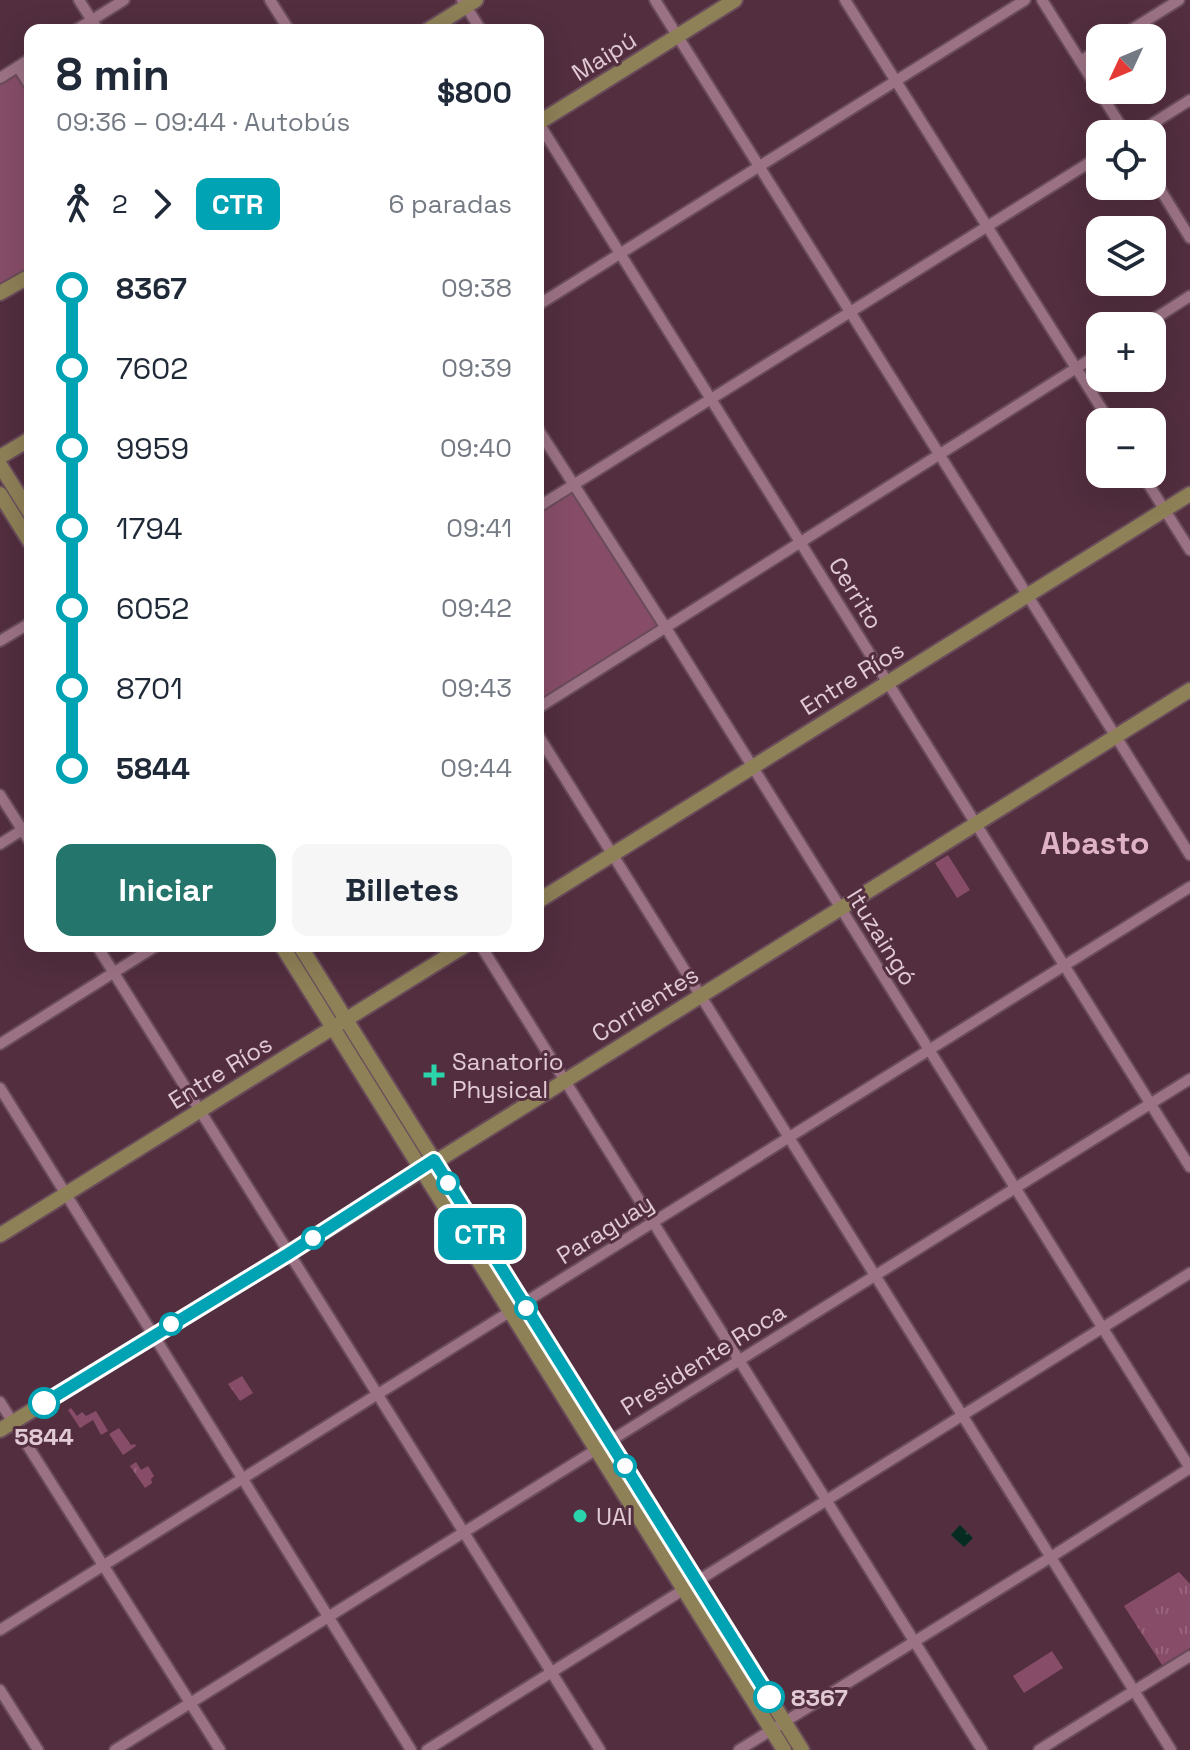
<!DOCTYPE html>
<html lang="es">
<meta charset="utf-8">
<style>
body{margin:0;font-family:"Space Grotesk",sans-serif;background:#f6f6f7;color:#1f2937;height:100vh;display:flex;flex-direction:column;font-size:30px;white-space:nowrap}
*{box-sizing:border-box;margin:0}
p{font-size:26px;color:#747a83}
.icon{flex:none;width:44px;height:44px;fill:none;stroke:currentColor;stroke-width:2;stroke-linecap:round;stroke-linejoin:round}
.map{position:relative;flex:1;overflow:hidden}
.side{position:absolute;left:24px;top:24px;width:520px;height:928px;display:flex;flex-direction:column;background:#fff;border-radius:16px;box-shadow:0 8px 32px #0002}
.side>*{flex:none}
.badge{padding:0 16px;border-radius:12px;font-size:28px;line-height:52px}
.needle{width:52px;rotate:226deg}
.fabs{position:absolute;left:1086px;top:24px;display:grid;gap:16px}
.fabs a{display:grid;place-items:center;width:80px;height:80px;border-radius:16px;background:#fff;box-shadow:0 8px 32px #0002;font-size:40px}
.map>.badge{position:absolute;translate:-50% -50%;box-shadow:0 0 0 4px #fff}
.legs{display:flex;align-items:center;gap:12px;height:88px;padding:0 32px;font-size:26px}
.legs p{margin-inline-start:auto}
.head{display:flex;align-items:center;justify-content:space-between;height:136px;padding:0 32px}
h1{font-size:44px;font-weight:800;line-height:60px}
.cta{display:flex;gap:16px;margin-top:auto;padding:16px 32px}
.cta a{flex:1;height:92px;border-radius:16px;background:#24766c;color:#fff;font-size:32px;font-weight:800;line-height:92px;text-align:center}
.cta a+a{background:#f6f6f7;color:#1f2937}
ul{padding:0 32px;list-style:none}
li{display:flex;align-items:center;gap:28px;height:80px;font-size:30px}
li i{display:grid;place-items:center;width:12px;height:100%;margin:0 10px;background:currentColor}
li i::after{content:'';width:20px;height:20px;margin:-10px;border:6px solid;border-radius:50%;background:#fff}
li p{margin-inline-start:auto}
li:first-child i{background:linear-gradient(#0000 50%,currentColor 0)}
li:last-child i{background:linear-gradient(currentColor 50%,#0000 0)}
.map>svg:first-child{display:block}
.grass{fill:url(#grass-tufts)}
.green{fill:#874d68}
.water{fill:url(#water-ripples)}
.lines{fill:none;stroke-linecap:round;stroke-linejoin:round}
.minor-casing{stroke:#694b5a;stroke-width:14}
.major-casing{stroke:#694b5a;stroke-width:18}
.minor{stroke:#9b7284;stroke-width:10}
.major{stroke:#8e8057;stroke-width:14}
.line-1-casing{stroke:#fff;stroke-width:18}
.line-1{stroke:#00a3b4;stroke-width:12}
.poi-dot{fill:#2bd5ac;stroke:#522e3f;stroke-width:3}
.stop-1-dot{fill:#fff;stroke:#00a3b4;stroke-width:4}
.labels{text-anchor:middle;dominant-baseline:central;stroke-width:6;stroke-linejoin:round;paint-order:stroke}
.street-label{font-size:24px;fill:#e1cad3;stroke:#522e3f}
.poi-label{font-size:24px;fill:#e1cad3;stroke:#522e3f;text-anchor:start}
.stop-label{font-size:24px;font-weight:bold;fill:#e1cad3;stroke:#522e3f}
.district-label{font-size:32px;font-weight:bold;fill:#dfb2c5;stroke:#522e3f}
</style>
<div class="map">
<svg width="1190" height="1750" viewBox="0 0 1190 1750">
<defs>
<pattern id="grass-tufts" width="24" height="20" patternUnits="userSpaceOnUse" patternTransform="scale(2)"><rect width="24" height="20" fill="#874d68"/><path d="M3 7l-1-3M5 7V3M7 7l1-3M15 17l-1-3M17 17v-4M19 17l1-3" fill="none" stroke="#98657d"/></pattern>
<pattern id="water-ripples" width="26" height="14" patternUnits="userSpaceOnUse" patternTransform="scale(2)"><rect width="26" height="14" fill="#062c22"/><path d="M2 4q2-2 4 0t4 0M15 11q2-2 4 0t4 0" fill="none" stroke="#2a4941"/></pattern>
</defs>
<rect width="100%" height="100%" fill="#522e3f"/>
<g class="grass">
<polygon points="242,1376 253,1393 240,1401 228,1384"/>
<polygon points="71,1408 77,1416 82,1412 86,1416 96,1411 108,1431 101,1435 93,1420 80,1428 68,1410"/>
<polygon points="119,1428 131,1445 135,1444 136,1446 123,1455 109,1434"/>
<polygon points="136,1462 141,1470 148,1466 154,1476 151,1479 152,1483 145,1488 130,1466"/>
<polygon points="1179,1572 1190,1584 1190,1648 1162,1665 1124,1606"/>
</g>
<g class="green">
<polygon points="18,67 30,86 30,276 0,293 0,78"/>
<polygon points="573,485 666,628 538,708 538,507"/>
<polygon points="948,855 970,890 957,898 935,863"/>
<polygon points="1052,1651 1063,1668 1024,1693 1013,1676"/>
</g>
<polygon class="water" points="960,1525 973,1538 964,1547 951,1535"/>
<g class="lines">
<g class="minor-casing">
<g id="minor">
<polyline points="79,0 98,30"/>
<polyline points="270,0 289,30"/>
<polyline points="462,0 481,30"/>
<polyline points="655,0 1190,855"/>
<polyline points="845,0 1110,422"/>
<polyline points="1042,0 1126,134"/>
<polyline points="76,30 124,0"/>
<polyline points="1118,38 1179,0"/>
<polyline points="1080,61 1100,49"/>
<polyline points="18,67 30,86"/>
<polyline points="0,78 30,59"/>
<polyline points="538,122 1190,1167"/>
<polyline points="1136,134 1190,100"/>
<polyline points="1152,176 1190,238"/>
<polyline points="538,305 1025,0"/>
<polyline points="1143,326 1190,296"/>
<polyline points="538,429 666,628 1190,1468"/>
<polyline points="1142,474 1190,550"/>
<polyline points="538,507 1100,156"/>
<polyline points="0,641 30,623"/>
<polyline points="538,708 1100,353"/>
<polyline points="538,735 1171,1750"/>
<polyline points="0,795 30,842"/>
<polyline points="0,844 30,825"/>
<polyline points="97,946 600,1750"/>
<polyline points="481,946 982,1750"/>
<polyline points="0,1044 156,946"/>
<polyline points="0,1088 411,1750"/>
<polyline points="0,1402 220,1750"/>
<polyline points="0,1630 1190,887"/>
<polyline points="0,1690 38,1750"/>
<polyline points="115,1750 1190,1079"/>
<polyline points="427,1750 1190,1273"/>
<polyline points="739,1750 1051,1557 1190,1468"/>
<polyline points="1039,1750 1190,1656"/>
</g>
</g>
<g class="major-casing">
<g id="major">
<polyline points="428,30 476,0"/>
<polyline points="538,123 735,0"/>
<polyline points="0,293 30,276"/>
<polyline points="0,457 30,439"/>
<polyline points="0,465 30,513"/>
<polyline points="0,494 30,542"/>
<polyline points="538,901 1190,494"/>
<polyline points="282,946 784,1750"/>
<polyline points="300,946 802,1750"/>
<polyline points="0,1235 464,946"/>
<polyline points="0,1430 288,1254 1190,690"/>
</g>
</g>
<use href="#minor" class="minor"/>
<use href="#major" class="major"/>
</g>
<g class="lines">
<g class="line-1-casing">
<polyline id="line-1" points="44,1403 288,1254 434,1160 769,1697"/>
</g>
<use href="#line-1" class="line-1"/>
</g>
<g class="poi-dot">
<path d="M430 1063h8v8h8v8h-8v8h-8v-8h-8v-8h8z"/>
<circle cx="580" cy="1516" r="8"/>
</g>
<g class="stop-1-dot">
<circle cx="448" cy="1183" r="10"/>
<circle cx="313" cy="1238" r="10"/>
<circle cx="526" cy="1308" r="10"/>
<circle cx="171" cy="1324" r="10"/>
<circle cx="44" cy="1403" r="14"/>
<circle cx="625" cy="1466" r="10"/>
<circle cx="769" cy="1697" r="14"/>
</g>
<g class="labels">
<g class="street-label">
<text transform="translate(604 56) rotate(-32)">Maipú</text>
<text transform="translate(856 593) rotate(58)">Cerrito</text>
<text transform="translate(852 678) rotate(-32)">Entre Ríos</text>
<text transform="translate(882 937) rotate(58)">Ituzaingó</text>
<text transform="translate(645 1004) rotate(-32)">Corrientes</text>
<text transform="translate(220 1072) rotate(-32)">Entre Ríos</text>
<text transform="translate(605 1229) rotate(-32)">Paraguay</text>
<text transform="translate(703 1359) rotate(-32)">Presidente Roca</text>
</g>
<g class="poi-label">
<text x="452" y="1061">Sanatorio<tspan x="452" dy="28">Physical</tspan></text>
<text x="596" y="1516">UAI</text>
</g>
<g class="stop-label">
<text x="44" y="1436">5844</text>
<text x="791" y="1697" text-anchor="start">8367</text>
</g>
<g class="district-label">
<text x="1095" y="843">Abasto</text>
</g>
</g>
</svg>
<div class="fabs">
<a><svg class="needle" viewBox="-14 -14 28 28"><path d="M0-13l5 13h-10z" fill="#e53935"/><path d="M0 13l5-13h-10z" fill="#747a83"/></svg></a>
<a><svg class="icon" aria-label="locate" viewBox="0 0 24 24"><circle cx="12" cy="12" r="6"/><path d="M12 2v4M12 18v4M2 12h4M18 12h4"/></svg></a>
<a><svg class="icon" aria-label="layers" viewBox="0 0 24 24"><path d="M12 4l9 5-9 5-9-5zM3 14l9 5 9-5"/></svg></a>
<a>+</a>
<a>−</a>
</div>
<b class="badge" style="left:480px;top:1234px;background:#00a3b4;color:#fff">CTR</b>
<section class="side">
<div class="head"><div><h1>8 min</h1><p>09:36 – 09:44 · Autobús</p></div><b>$800</b></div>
<div class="legs"><svg class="icon" aria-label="walk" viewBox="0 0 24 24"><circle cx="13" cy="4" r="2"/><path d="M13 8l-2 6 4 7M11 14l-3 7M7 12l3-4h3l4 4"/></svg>2<svg class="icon" aria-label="forward" viewBox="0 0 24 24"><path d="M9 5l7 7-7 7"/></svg><b class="badge" style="background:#00a3b4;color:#fff">CTR</b><p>6 paradas</p></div>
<ul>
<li><i style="color:#00a3b4"></i><b>8367</b><p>09:38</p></li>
<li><i style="color:#00a3b4"></i><span>7602</span><p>09:39</p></li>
<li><i style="color:#00a3b4"></i><span>9959</span><p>09:40</p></li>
<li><i style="color:#00a3b4"></i><span>1794</span><p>09:41</p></li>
<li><i style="color:#00a3b4"></i><span>6052</span><p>09:42</p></li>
<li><i style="color:#00a3b4"></i><span>8701</span><p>09:43</p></li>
<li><i style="color:#00a3b4"></i><b>5844</b><p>09:44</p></li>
</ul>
<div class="cta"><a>Iniciar</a><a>Billetes</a></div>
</section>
</div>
